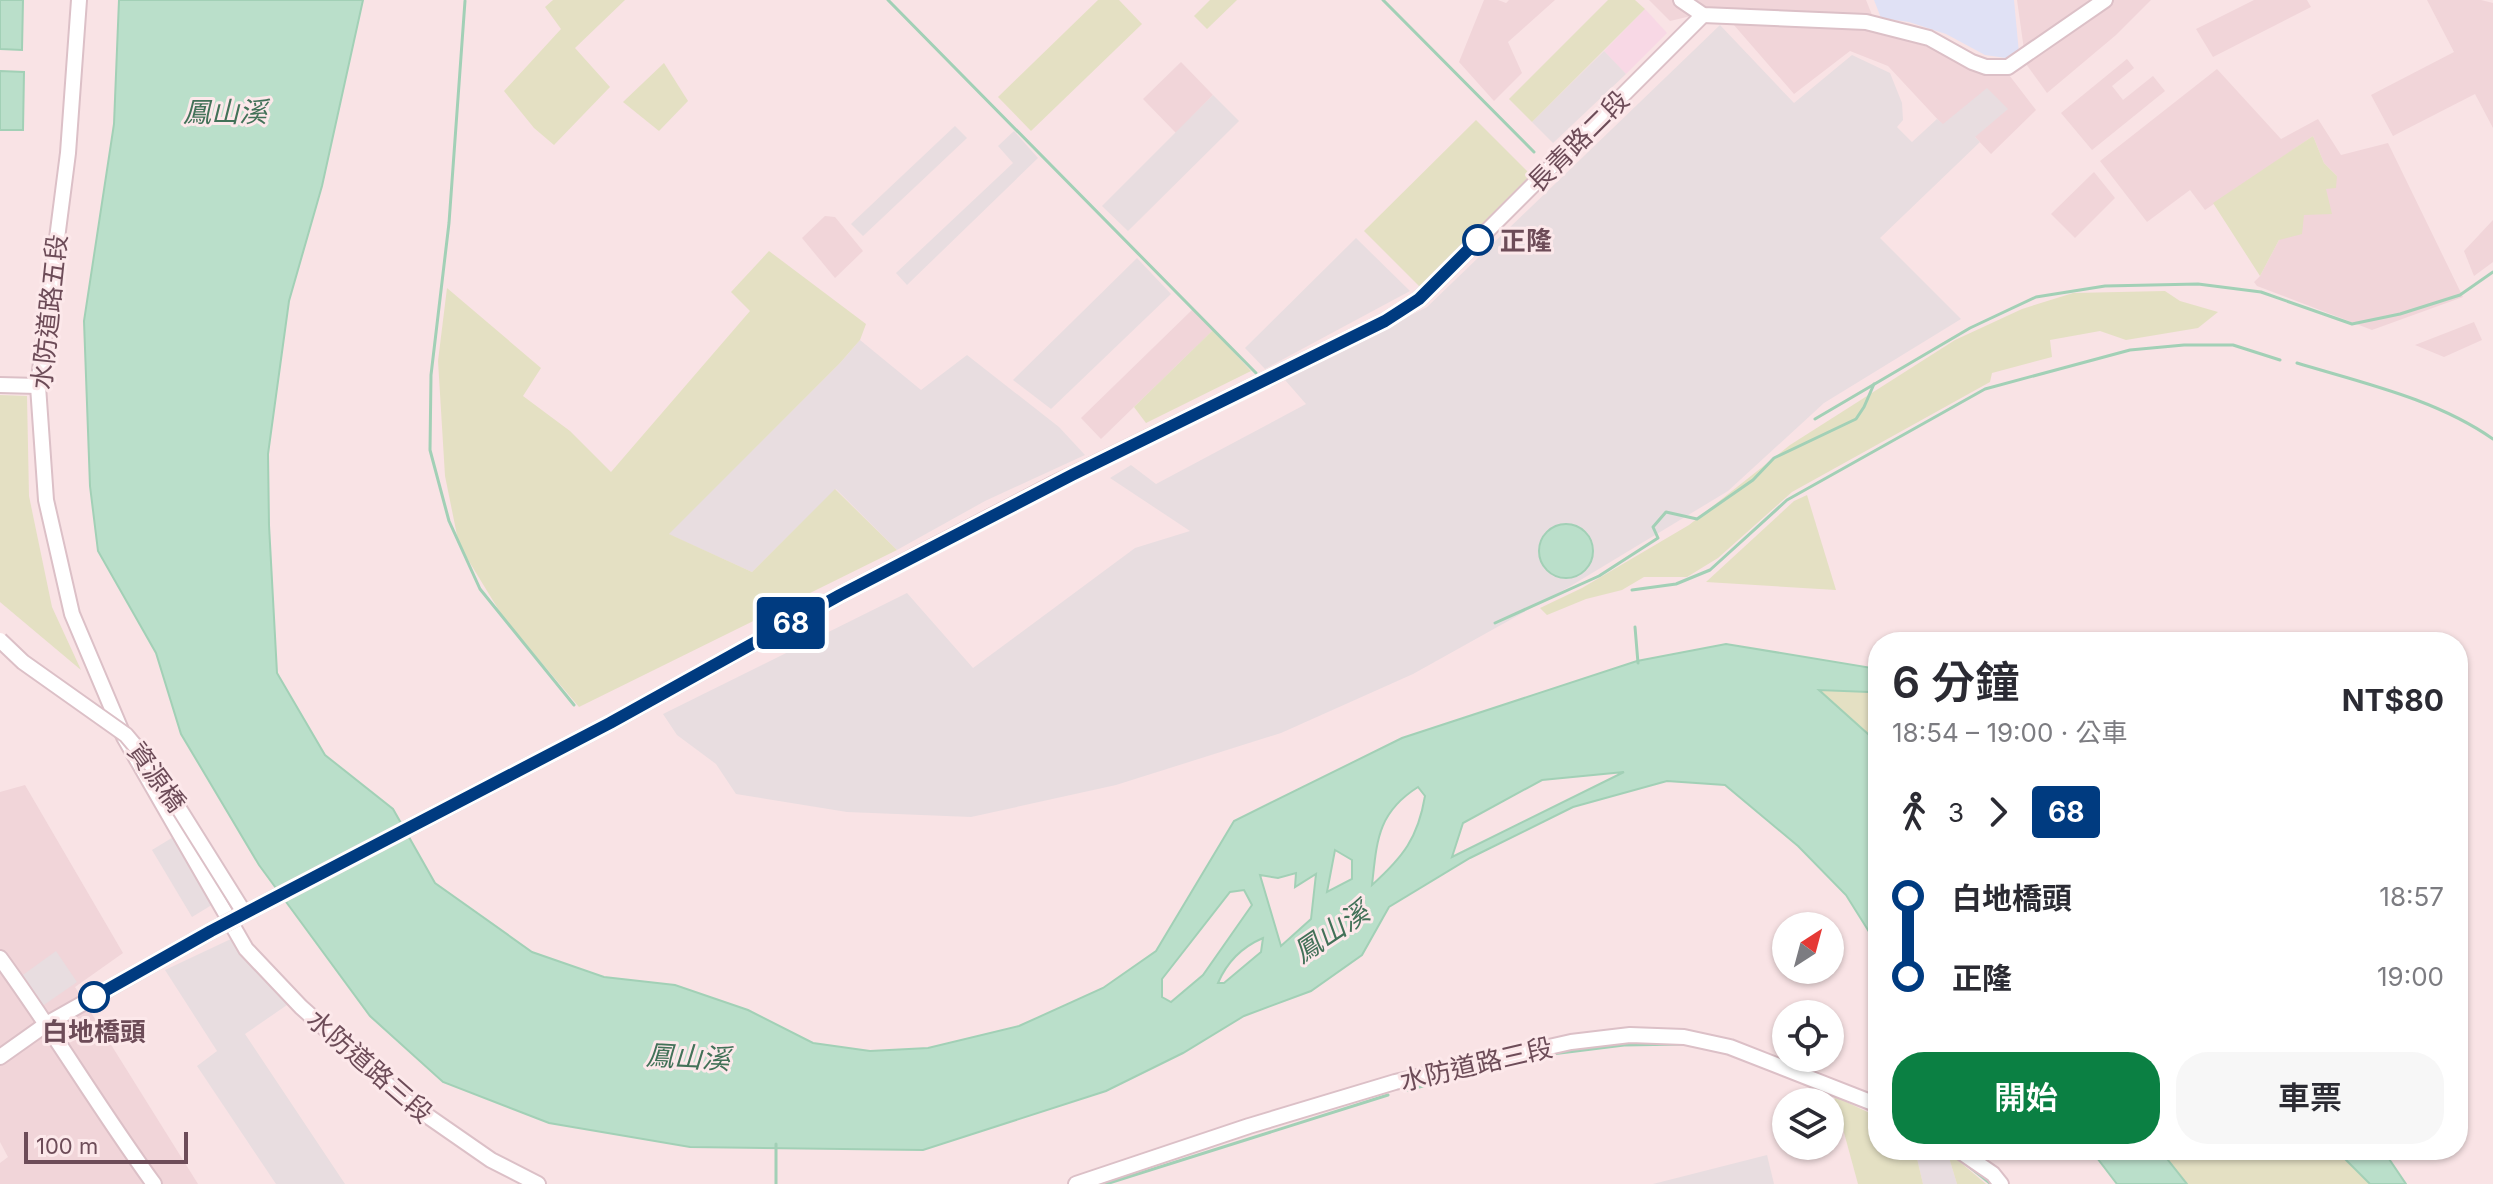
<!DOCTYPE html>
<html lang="zh-TW">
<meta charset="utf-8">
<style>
body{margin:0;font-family:Inter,"Noto Sans TC",sans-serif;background:#f7f7f7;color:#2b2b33;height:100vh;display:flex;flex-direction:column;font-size:30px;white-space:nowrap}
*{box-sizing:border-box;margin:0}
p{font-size:26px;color:#7c7c81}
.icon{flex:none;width:44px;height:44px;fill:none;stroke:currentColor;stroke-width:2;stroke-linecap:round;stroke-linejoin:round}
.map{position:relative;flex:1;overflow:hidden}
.details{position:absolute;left:1868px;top:632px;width:600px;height:528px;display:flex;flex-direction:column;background:#fff;border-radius:32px;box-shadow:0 2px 6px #0004}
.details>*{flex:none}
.badge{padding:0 16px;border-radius:6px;font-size:28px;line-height:52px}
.needle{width:52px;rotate:36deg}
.fabs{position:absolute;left:1772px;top:912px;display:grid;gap:16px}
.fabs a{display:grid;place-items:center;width:72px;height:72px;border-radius:50%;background:#fff;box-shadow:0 2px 6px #0004;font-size:40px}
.scale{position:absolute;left:24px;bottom:20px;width:164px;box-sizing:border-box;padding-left:8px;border:4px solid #6d4c58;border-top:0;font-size:22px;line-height:28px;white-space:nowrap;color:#6d4c58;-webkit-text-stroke:6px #fce8ea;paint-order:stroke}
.map>.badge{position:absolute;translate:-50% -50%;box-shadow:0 0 0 4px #fff}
.legs{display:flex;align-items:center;gap:12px;height:88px;padding:0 24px;font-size:26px}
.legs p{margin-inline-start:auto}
.summary{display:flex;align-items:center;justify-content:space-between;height:136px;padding:0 24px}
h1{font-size:44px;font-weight:600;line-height:60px}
.button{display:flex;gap:16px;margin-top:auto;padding:16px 24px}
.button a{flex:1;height:92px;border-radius:32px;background:#0b8043;color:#fff;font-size:32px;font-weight:600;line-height:92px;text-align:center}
.button a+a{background:#f7f7f7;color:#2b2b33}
ul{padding:0 24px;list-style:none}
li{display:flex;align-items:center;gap:28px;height:80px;font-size:30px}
li i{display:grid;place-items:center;width:12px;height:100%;margin:0 10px;background:currentColor}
li i::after{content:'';width:20px;height:20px;margin:-10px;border:6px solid;border-radius:50%;background:#fff}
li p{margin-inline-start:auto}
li:first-child i{background:linear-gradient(#0000 50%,currentColor 0)}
li:last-child i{background:linear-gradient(currentColor 50%,#0000 0)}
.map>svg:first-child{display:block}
.residential{fill:#f1d5d9}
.commercial{fill:#f8d8e5}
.industrial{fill:#e8dde0}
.education{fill:#e0e1f5}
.green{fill:#e4e0c3}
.water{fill:#badfca;stroke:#a2d0b6;stroke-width:2;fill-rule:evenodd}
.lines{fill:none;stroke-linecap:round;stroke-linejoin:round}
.stream{stroke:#a2d0b6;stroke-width:3}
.minor-casing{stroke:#dcc0c7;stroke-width:18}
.minor{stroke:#fff;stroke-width:14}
.minor-bridge-casing{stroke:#dcc0c7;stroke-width:18;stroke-linecap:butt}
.minor-bridge{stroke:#fff;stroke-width:14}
.line-1-casing{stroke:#fff;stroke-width:18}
.line-1{stroke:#003b80;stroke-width:12}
.stop-1-dot{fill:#fff;stroke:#003b80;stroke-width:4}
.labels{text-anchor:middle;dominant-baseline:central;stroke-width:6;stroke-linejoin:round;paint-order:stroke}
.street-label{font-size:26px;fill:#6d4c58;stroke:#fce8ea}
.stop-label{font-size:26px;font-weight:bold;fill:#6d4c58;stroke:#fce8ea;text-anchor:start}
.water-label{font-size:28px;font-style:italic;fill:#427158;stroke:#fce8ea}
</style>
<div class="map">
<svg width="2493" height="1184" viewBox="0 0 2493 1184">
<rect width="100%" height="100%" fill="#f9e3e5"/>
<g class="residential">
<polygon points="1484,0 1498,0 1506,3 1509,0 1555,0 1508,42 1522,73 1494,101 1459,62"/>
<polygon points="1649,0 1866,0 1879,32 2006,71 2036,110 1991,154 1975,137 1942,124 1888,66 1850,51 1794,94 1720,9 1670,21"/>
<polygon points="2017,0 2151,0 2116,35 2047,93 2026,64"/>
<polygon points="2254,0 2307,0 2311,7 2213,57 2196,29"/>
<polygon points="2427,0 2481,0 2493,3 2493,128 2475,94 2393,136 2371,95 2454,52"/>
<polygon points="2127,59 2134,68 2112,86 2123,100 2153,76 2165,91 2092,150 2061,113"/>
<polygon points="1181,62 1213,95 1176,133 1143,99"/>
<polygon points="2217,69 2281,139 2318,119 2341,155 2388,143 2463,297 2372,330 2257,286 2254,282 2260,276 2279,240 2304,215 2337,176 2324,163 2313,136 2205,210 2190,190 2147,222 2100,161"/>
<polygon points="2094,172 2115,198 2075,238 2051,214"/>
<polygon points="825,216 835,217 863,251 835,278 802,238"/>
<polygon points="2493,220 2493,262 2474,276 2464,251"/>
<polygon points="1193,309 1213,330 1101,439 1081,418"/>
<polygon points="2474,322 2482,340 2444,357 2415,345"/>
<polygon points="25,785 123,953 75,987 198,1184 0,1184 0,1163 8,1157 0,1142 0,792"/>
</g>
<polygon class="commercial" points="1645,9 1667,33 1626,74 1604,51"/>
<g class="industrial">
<polygon points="1720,25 1794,103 1852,55 1890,73 1902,103 1903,120 1897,127 1912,142 1937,119 1943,124 1987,88 2008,109 1975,137 1980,142 1880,238 1961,319 1824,403 1728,491 1569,587 1413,674 1281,733 1116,785 971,817 847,812 736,794 716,764 677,735 663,714 907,593 973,668 1135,548 1190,531 1110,478 1131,465 1156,484 1306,404 1285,380 1427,307"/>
<polygon points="1604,51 1626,74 1553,143 1532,122"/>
<polygon points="1213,95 1239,121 1128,231 1102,206"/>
<polygon points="955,126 967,138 863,236 851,224"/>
<polygon points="1014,131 1038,158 907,285 896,273 1013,163 998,146"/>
<polygon points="1356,238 1410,291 1265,369 1245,348"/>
<polygon points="1137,258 1171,294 1051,409 1013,380"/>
<polygon points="860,340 921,390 967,355 1059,427 1085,455 985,501 897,550 836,489 752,572 668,534 840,363"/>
<polygon points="175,836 215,903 192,917 152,850"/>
<polygon points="233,938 287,1005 245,1034 345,1184 276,1184 197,1066 217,1051 165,970"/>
<polygon points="56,951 77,982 41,1007 20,977"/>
<polygon points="1915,1150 1947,1151 1957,1184 1923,1184"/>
<polygon points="1767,1155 1774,1184 1653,1184"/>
</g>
<polygon class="education" points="1874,0 2014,0 2019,53 2006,58 1985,55 1946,34 1909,22 1881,18"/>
<g class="green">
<polygon points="553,0 625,0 575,48 610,87 554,145 534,128 504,91 561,29 545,7"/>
<polygon points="1098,0 1119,0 1142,24 1031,131 998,97"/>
<polygon points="1210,0 1237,0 1207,29 1194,16"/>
<polygon points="1608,0 1635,0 1645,9 1532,122 1509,99"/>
<polygon points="664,63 688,101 659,131 623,102"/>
<polygon points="1476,120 1532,176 1420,287 1364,231"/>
<polygon points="2313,136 2324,163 2337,176 2336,188 2326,189 2332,214 2304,215 2302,234 2279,240 2260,276 2213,203"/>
<polygon points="769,251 866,324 860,340 840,363 669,534 752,572 835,489 897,550 579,707 503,617 459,545 445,476 438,361 447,288 541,368 523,396 570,431 611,472 750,311 731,292"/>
<polygon points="2165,291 2180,301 2218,312 2198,328 2126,340 2100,331 2050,340 2052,357 1992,373 1990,382 1792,492 1718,558 1687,577 1644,577 1622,590 1586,599 1547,615 1540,608 1582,588 1689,525 1790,445 1955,340 2022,309 2073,293"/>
<polygon points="1213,330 1251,371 1146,423 1134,407"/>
<polygon points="0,395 27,396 29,496 52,607 81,670 0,602"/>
<polygon points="1807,495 1836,590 1706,582 1794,501"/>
<polygon points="1818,690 1869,692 1878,696 1878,743"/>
<polygon points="1834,1096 1878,1117 1878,1150 1915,1150 1923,1184 1858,1184"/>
<polygon points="2160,1150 2336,1150 2370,1184 2187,1184"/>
<polygon points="1947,1151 1986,1184 1957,1184"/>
</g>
<g class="water">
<polygon points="0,0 23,0 22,50 0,49"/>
<path d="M119 0H363L322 186 289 301 268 454 269 525 277 673 325 755 393 809 435 883 532 952 604 977 675 985 748 1010 813 1043 870 1051 928 1048 1019 1026 1103 988 1156 951 1234 821 1402 738 1637 661 1726 644 1878 669V696L1869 692 1819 690 1878 743V946L1846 895 1798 846 1725 785 1667 781 1573 807 1470 858 1389 907 1362 955 1311 991 1244 1016 1183 1053 1106 1091 923 1150 690 1147 549 1123 443 1082 370 1016 259 865 181 734 156 653 98 551 90 486 84 321 114 124ZM1624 772 1452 857 1463 823 1542 780ZM1418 787 1425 796C1418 838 1403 857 1372 885 1377 841 1377 813 1418 787ZM1335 850 1352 860V879L1327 892ZM1296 873 1295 887 1316 874 1311 919 1281 946 1260 875 1278 878ZM1244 890 1252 905 1203 975 1171 1002 1162 997V979L1230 892ZM1263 938 1261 952 1224 983H1218C1227 962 1242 947 1263 938Z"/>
<polygon points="0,71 24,72 23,130 0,130"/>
<circle cx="1566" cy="551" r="27"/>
<polygon points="2091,1150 2160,1150 2187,1184 2117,1184"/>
<polygon points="2336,1150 2383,1150 2406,1184 2370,1184"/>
</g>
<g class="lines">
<g class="stream">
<polyline points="888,0 1256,373"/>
<polyline points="1383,0 1534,152"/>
<polyline points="465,1 449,223 431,375 430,450 449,521 480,589 574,705"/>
<path d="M2297 363C2363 383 2436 399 2493 439"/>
<polyline points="1815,419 1970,328 2036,297 2105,286 2198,284 2261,292 2352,324 2400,314 2460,295 2493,272"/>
<polyline points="1632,590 1676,584 1710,570 1787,500 1985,389 2130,350 2184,345 2233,345 2280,360"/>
<polyline points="1495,623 1599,576 1658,538 1653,527 1666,512 1697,519 1753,480 1774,458 1856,419 1864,407 1874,384"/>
<polyline points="1635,627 1638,663"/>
<polyline points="1407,1090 1552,1054 1624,1045 1684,1044"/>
<polyline points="776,1144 776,1184"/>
<polyline points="1966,1164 1991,1184"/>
<polyline points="1106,1184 1388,1095"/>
</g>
<g class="minor-casing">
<g id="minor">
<polyline points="79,0 68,153 38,386 46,500 72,614 124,737 246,949 301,1007 406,1101 491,1160 538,1184"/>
<polyline points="1681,0 1703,15 1866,22 1929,38 1972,62 1986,67 2008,67 2105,0"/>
<polyline points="0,385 38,386"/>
<polyline points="610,723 840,595 1055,483 1385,321 1419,299 1703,15"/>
<path d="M0 958C54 1032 100 1110 154 1184"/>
<polyline points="0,1057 48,1023 211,931"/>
<polyline points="1958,1150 1993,1174 2001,1184"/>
<polyline points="1076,1184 1249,1126 1395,1082 1571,1042 1630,1035 1684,1037 1730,1047 1878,1105"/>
</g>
</g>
<use href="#minor" class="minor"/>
<g class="minor-bridge-casing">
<g id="minor-bridge">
<polyline points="0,640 23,662 126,735 153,767 245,914"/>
<polyline points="211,931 610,723"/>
</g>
</g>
<use href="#minor-bridge" class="minor-bridge"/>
</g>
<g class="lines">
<g class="line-1-casing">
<polyline id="line-1" points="94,997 211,931 610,723 840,595 1072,475 1385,321 1419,299 1478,240"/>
</g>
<use href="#line-1" class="line-1"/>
</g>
<g class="stop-1-dot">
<circle cx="1478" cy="240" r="14"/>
<circle cx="94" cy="997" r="14"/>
</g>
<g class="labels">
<g class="street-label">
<text transform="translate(1578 141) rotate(-45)">長青路二段</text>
<text transform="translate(49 312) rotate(-84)">水防道路五段</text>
<text transform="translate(157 777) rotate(54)">資源橋</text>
<text transform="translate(1476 1064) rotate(-13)">水防道路三段</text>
<text transform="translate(370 1066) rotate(41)">水防道路三段</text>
</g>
<g class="stop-label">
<text x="1500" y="240">正隆</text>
<text x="94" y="1031" text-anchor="middle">白地橋頭</text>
</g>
<g class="water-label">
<text x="225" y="112">鳳山溪</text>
<text transform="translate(1331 932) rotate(-34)">鳳山溪</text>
<text transform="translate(688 1057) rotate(3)">鳳山溪</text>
</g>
</g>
</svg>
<div class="fabs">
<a><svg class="needle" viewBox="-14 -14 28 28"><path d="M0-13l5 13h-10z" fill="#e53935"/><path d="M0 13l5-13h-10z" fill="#7c7c81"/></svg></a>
<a><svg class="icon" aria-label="locate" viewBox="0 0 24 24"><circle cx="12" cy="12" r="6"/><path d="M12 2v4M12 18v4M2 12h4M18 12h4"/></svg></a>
<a><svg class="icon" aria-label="layers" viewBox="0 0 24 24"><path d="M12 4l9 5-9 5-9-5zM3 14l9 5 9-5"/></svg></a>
</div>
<div class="scale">100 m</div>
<b class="badge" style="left:791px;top:623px;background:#003b80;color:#fff">68</b>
<section class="details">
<div class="summary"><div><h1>6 分鐘</h1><p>18:54 – 19:00 · 公車</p></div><b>NT$80</b></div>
<div class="legs"><svg class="icon" aria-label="walk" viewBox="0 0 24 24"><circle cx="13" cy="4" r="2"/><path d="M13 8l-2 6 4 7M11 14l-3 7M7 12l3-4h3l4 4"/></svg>3<svg class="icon" aria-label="forward" viewBox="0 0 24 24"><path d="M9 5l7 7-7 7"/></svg><b class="badge" style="background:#003b80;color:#fff">68</b></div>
<ul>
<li><i style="color:#003b80"></i><b>白地橋頭</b><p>18:57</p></li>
<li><i style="color:#003b80"></i><b>正隆</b><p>19:00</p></li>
</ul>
<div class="button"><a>開始</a><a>車票</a></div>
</section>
</div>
